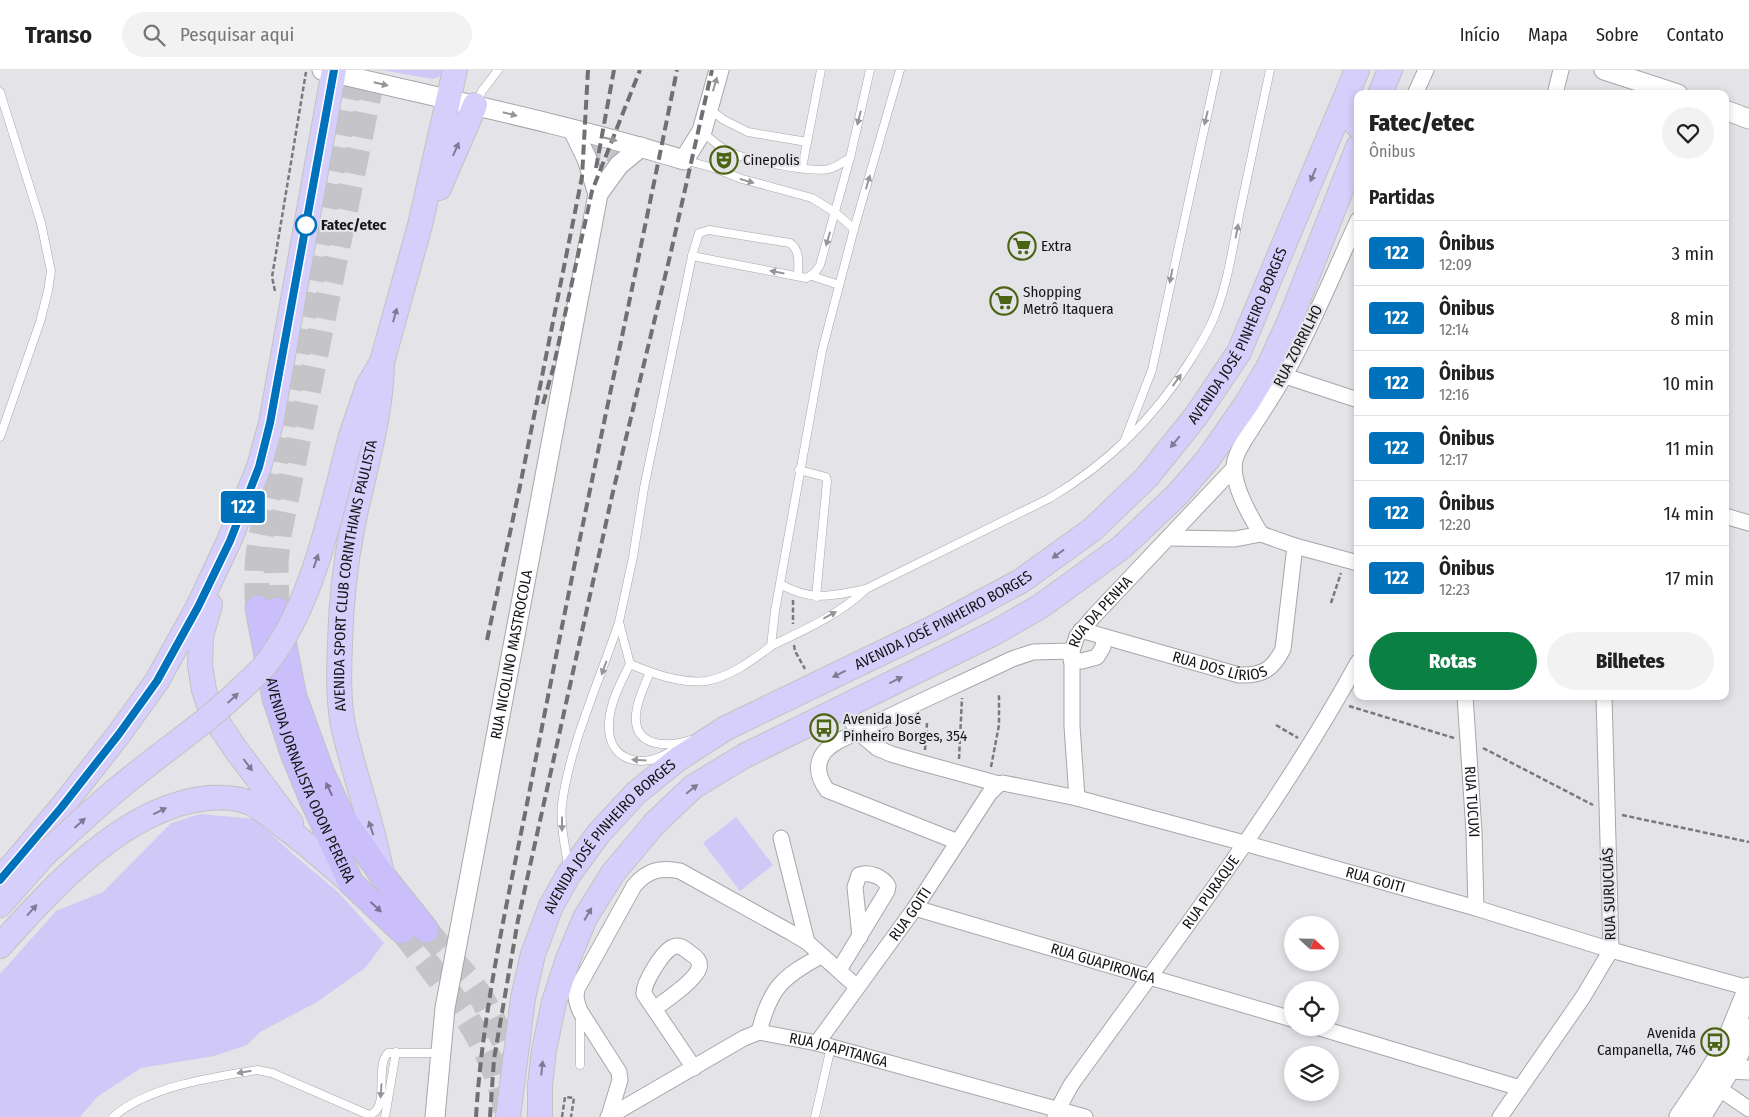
<!DOCTYPE html>
<html lang="pt">
<meta charset="utf-8">
<style>
body{margin:0;font-family:"Fira Sans Condensed",sans-serif;background:#f2f2f2;color:#222;height:100vh;display:flex;flex-direction:column;font-size:19px;white-space:nowrap}
*{box-sizing:border-box;margin:0}
p{font-size:16px;color:#767676}
.icon{flex:none;width:28px;height:28px;fill:none;stroke:currentColor;stroke-width:2;stroke-linecap:round;stroke-linejoin:round}
.map{position:relative;flex:1;overflow:hidden}
.details{position:absolute;left:1354px;top:20px;width:375px;height:610px;display:flex;flex-direction:column;background:#fff;border-radius:10px;box-shadow:0 2px 8px #0003}
.details>*{flex:none}
.badge{padding:0 10px;border-radius:4px;font-size:18px;line-height:32px}
.needle{width:32px;rotate:112deg}
.fabs{position:absolute;left:1284px;top:846px;display:grid;gap:10px}
.fabs a{display:grid;place-items:center;width:55px;height:55px;border-radius:50%;background:#fff;box-shadow:0 2px 8px #0003;font-size:25px}
.map>.badge{position:absolute;translate:-50% -50%;box-shadow:0 0 0 2px #fff}
h2{padding:0 15px;font-size:19px;line-height:45px}
.round{display:grid;place-items:center;flex:none;width:52px;height:52px;border-radius:26px;background:#f2f2f2}
.summary{display:flex;align-items:center;justify-content:space-between;height:85px;padding:0 15px}
h1{font-size:24px;font-weight:800;line-height:38px}
.cta{display:flex;gap:10px;margin-top:auto;padding:10px 15px}
.cta a{flex:1;height:58px;border-radius:30px;background:#0b8043;color:#fff;font-size:20px;font-weight:800;line-height:58px;text-align:center}
.cta a+a{background:#f2f2f2;color:#222}
ul{padding:0;list-style:none}
li{display:flex;align-items:center;gap:15px;height:65px;padding:0 15px;border-top:1px solid #e0e0e0}
li div{flex:1}
li b{display:block;font-size:19px}
li em{font-style:normal}
li .badge{min-width:55px;font-weight:700;text-align:center}
header{display:flex;align-items:center;gap:30px;box-sizing:border-box;height:70px;padding:0 25px;background:#fff;border-bottom:1px solid #e0e0e0}
header strong{font-size:24px}
nav{display:flex;gap:28px;margin-inline-start:auto;font-size:18px}
.search{width:350px;height:45px;background:#f2f2f2;display:flex;align-items:center;gap:12px;box-sizing:border-box;padding:0 18px;border-radius:28px;color:#767676;font-size:19px}
.map>svg:first-child{display:block}
.green{fill:#d0c8f7}
.lines{fill:none;stroke-linecap:round;stroke-linejoin:round}
.tertiary-tunnel{stroke:#c5c4c8;stroke-width:19;stroke-dasharray:19 9;stroke-linecap:butt}
.trunk-tunnel{stroke:#c5c4c8;stroke-width:25;stroke-dasharray:25 12;stroke-linecap:butt}
.service-casing{stroke:#a7a6ab;stroke-width:9}
.minor-casing{stroke:#a7a6ab;stroke-width:17}
.tertiary-casing{stroke:#a7a6ab;stroke-width:21}
.secondary-casing{stroke:#a7a6ab;stroke-width:23}
.primary-casing{stroke:#c2c2c2;stroke-width:26}
.trunk-casing{stroke:#c2c2c2;stroke-width:27}
.path{stroke:#79797c;stroke-width:2.5;stroke-dasharray:5 2.5;stroke-linecap:butt}
.service{stroke:#fff;stroke-width:8}
.minor{stroke:#fff;stroke-width:15}
.tertiary{stroke:#fff;stroke-width:19}
.secondary{stroke:#fff;stroke-width:21}
.primary{stroke:#d7cffb;stroke-width:24}
.trunk{stroke:#cabffa;stroke-width:25}
.rail{stroke:#706f72;stroke-width:4;stroke-dasharray:10 5;stroke-linecap:butt}
.primary-bridge-casing{stroke:#c2c2c2;stroke-width:26;stroke-linecap:butt}
.primary-bridge{stroke:#d7cffb;stroke-width:24}
.oneway{fill:#969696}
.oneway2{fill:#807b94}
.oneway3{fill:#797293}
.line-casing{stroke:#fff;stroke-width:11}
.line{stroke:#0072bc;stroke-width:8}
.stop-dot{fill:#fff;stroke:#0072bc;stroke-width:2.5}
.labels{text-anchor:middle;dominant-baseline:central;stroke-width:4.5;stroke-linejoin:round;paint-order:stroke}
.poi-label{font-size:15px;fill:#151516;stroke:#e4e3e8;text-anchor:start}
.stop-label{font-size:15px;font-weight:bold;fill:#151516;stroke:#e4e3e8;text-anchor:start}
.street-label{font-size:15px;fill:#151516;stroke:#e4e3e8}
</style>
<header>
<strong>Transo</strong>
<div class="search"><svg class="icon" aria-label="search" viewBox="0 0 24 24"><circle cx="10" cy="10" r="6"/><path d="M15 15l6 6"/></svg>Pesquisar aqui</div>
<nav><a>Início</a><a>Mapa</a><a>Sobre</a><a>Contato</a></nav>
</header>
<div class="map">
<svg width="1749" height="1047" viewBox="0 0 1749 1047">
<rect width="100%" height="100%" fill="#e4e3e8"/>
<g class="green">
<polygon points="381,0 447,0 441,6 433,9"/>
<polygon points="200,744 255,749 294,785 339,823 384,873 365,898 317,932 260,962 247,975 214,986 141,998 97,1027 80,1047 0,1047 0,904 56,841 103,822 171,753"/>
<polygon points="736,747 773,795 740,821 703,773"/>
</g>
<g class="lines">
<path class="tertiary-tunnel" d="M587 89 590 82C595 78 608 80 614 84 617 86 618 91 619 95"/>
<g class="trunk-tunnel">
<path d="M258 538C255 504 257 480 265 447L352 0"/>
<polyline points="277,540 276,492 279,465 374,0"/>
<polyline points="426,860 467,907 483,930 504,971 514,1006"/>
<path d="M402 861C446 918 496 974 507 1047"/>
</g>
<g class="service-casing">
<g id="service">
<polyline points="0,22 41,153 51,201 48,221 40,252 0,367"/>
<polyline points="476,34 482,21 498,0"/>
<polyline points="709,39 724,50 748,62 807,72"/>
<path d="M702 61C710 69 719 77 730 82 745 90 814 103 829 99 837 97 843 92 850 88"/>
<polyline points="684,90 714,98 742,109 812,128 836,143 854,159"/>
<polyline points="802,98 821,0"/>
<path d="M692 186 806 208C813 205 816 202 820 195L850 88 870 0"/>
<path d="M798 206C798 194 801 181 790 173L709 160 699 163 692 186 644 418 633 487 619 552 630 594C653 604 681 614 706 611 730 607 753 590 771 576L775 541 822 281 854 159 900 0"/>
<polyline points="812,206 839,215"/>
<polyline points="1124,372 1152,300 1217,0"/>
<polyline points="799,400 826,407 827,411 816,527"/>
<path d="M780 514C812 532 832 526 866 519L1050 428C1107 394 1155 347 1190 291 1199 276 1209 261 1215 245 1228 212 1233 176 1240 141 1250 94 1260 47 1270 0"/>
<path d="M771 576C804 560 839 545 866 519"/>
<path d="M630 594C621 612 610 632 609 653 607 692 643 700 671 681"/>
<path d="M650 602C645 615 637 630 636 644 633 677 666 678 691 670"/>
<path d="M568 795C565 775 560 755 562 734 570 674 600 610 619 552"/>
<polyline points="580,995 580,946"/>
<path d="M113 1047C147 1017 212 1007 257 1000L272 1003 369 1045C391 1039 374 997 388 983H441"/>
<polyline points="385,1047 396,982"/>
<polyline points="815,1047 831,977"/>
</g>
</g>
<g class="minor-casing">
<g id="minor">
<polyline points="1415,24 1426,0"/>
<polyline points="1555,24 1561,0"/>
<path d="M1358 150C1334 202 1313 255 1285 305 1275 324 1262 342 1251 360 1245 369 1238 379 1235 390 1230 412 1250 446 1261 464L1295 476 1358 493"/>
<polyline points="1285,306 1358,330"/>
<polyline points="1725,446 1749,453"/>
<polyline points="1168,468 1235,469 1261,464"/>
<path id="s1" d="M1081 560 1239 605C1263 606 1273 599 1283 579L1295 476"/>
<polyline points="1071,590 1082,591 1097,587 1103,577 1104,567"/>
<path id="s2" d="M1465 626 1474 762 1476 838"/>
<polyline points="843,636 858,662 877,678 891,684 915,691 999,714"/>
<path id="s3" d="M1077 728 1072 656V581L1077 566 1094 546 1234 398"/>
<polyline points="781,768 807,872"/>
<path d="M958 772 827 720C819 709 815 696 823 684 831 672 850 666 862 660 911 635 962 613 1012 589L1033 582 1072 581"/>
<path id="s4" d="M915 838 1292 949"/>
<path d="M839 900 887 821 888 816C883 807 869 801 859 805L855 817 860 867"/>
<path d="M654 939C665 931 696 910 699 898 701 891 695 886 690 883 685 879 680 874 673 877 663 881 643 913 644 924L694 998"/>
<polyline points="1320,958 1520,1018"/>
<path d="M759 962C770 918 782 907 821 886"/>
<path id="s5" d="M817 973 915 838 989 724 999 714 1003 713 1077 728 1244 773 1476 838 1611 880 1749 918"/>
<polyline points="1711,1013 1749,1039"/>
<path d="M609 1046 620 1010 619 1002 580 941C577 933 575 928 577 919L634 816C647 800 661 797 680 801L790 862 807 872 857 917"/>
<path id="s6" d="M608 1047 744 968 759 962 817 973 1085 1047"/>
<path id="s7" d="M1055 1047 1058 1039 1071 1015C1170 877 1276 742 1358 592"/>
<polyline points="1500,1047 1583,927 1611,880 1604,626"/>
</g>
</g>
<g class="tertiary-casing">
<g id="tertiary">
<path d="M322 0C443 29 566 54 684 90L702 61 719 0"/>
<polyline points="1604,0 1678,24"/>
<polyline points="1725,40 1749,49"/>
<polyline points="573,60 587,89 598,124"/>
<polyline points="1718,993 1730,999 1749,1000"/>
<path id="s8" d="M435 1047 445 938 598 124 619 95 641 77"/>
</g>
</g>
<g class="secondary-casing">
<g id="secondary">
<polyline points="1680,1047 1705,1010 1725,977 1749,918"/>
<polyline points="1700,1047 1736,988 1749,959"/>
</g>
</g>
<g class="primary-casing">
<g id="primary">
<polyline points="1380,24 1390,0"/>
<polyline points="1346,28 1351,47 1358,56"/>
<polyline points="439,118 475,35"/>
<polyline points="351,366 368,316 382,292 420,155 455,0"/>
<polyline points="210,535 201,566 200,595 204,620 212,644 234,677 291,753"/>
<path id="s9" d="M382 805C373 754 354 706 343 655 338 629 339 599 340 572 341 535 345 496 352 459 362 407 382 346 382 292"/>
<polyline points="0,810 61,738 119,664 157,611 198,537 229,471 259,397 271,353 334,0"/>
<polyline points="0,835 44,785"/>
<path d="M0 876C52 818 126 735 209 728 223 727 240 728 253 734 262 739 270 746 278 752 303 771 327 791 351 813"/>
<path id="s10" d="M508 1047 523 928 533 884 551 836 569 804 599 763 636 723 678 689 726 658 935 557 1021 511 1093 459 1147 407 1196 346 1239 282 1357 0"/>
<polyline points="540,1047 540,1015 544,980 554,932 568,889 585,848 613,803 655,753 693,717 744,686 994,563 1041,536 1122,477 1177,425 1208,389 1247,333 1268,298 1290,250 1358,77"/>
</g>
</g>
<g class="trunk-casing">
<g id="trunk">
<path id="s11" d="M258 538 275 628 293 683 311 727 351 813 402 861"/>
<polyline points="277,540 294,627 321,701 343,749 382,805 426,860"/>
</g>
</g>
<g class="path">
<polyline points="275,221 272,207 306,2"/>
<polyline points="793,530 793,554"/>
<polyline points="1331,533 1341,503"/>
<polyline points="794,575 795,581 805,599"/>
<polyline points="1349,636 1454,668"/>
<polyline points="1276,655 1298,668"/>
<polyline points="1483,678 1593,735"/>
<polyline points="925,680 927,653"/>
<polyline points="959,689 962,628"/>
<polyline points="991,697 999,655 999,623"/>
<polyline points="1622,745 1749,772"/>
<polyline points="562,1047 565,1027 574,1028 571,1047"/>
</g>
<use href="#service" class="service"/>
<use href="#minor" class="minor"/>
<use href="#tertiary" class="tertiary"/>
<use href="#secondary" class="secondary"/>
<use href="#primary" class="primary"/>
<use href="#trunk" class="trunk"/>
<g class="rail">
<polyline points="596,98 614,0"/>
<polyline points="543,334 553,299 592,121 640,0"/>
<polyline points="487,570 520,416 582,107 588,0"/>
<path d="M476 1047C483 930 512 813 534 698 579 465 630 233 677 0"/>
<polyline points="490,1047 494,989 518,850 612,426 670,186 712,0"/>
</g>
<g class="primary-bridge-casing">
<path id="primary-bridge" d="M44 785C71 761 97 735 126 712 166 679 209 651 246 614 256 605 267 595 274 583 316 523 332 436 351 366"/>
</g>
<use href="#primary-bridge" class="primary-bridge"/>
</g>
<defs><path id="oneway-solid" d="M-6-.8H1V-3.2L6.5 0L1 3.2V.8H-6Z" transform="scale(1.25)"/></defs>
<g class="oneway">
<use href="#oneway-solid" transform="translate(381 14) rotate(13)"/>
<use href="#oneway-solid" transform="translate(715 14) rotate(-74)"/>
<use href="#oneway-solid" transform="translate(510 44) rotate(14)"/>
<use href="#oneway-solid" transform="translate(859 48) rotate(104)"/>
<use href="#oneway-solid" transform="translate(1206 48) rotate(103)"/>
<use href="#oneway-solid" transform="translate(610 69) rotate(14)"/>
<use href="#oneway-solid" transform="translate(747 111) rotate(16)"/>
<use href="#oneway-solid" transform="translate(868 112) rotate(-74)"/>
<use href="#oneway-solid" transform="translate(1237 161) rotate(-79)"/>
<use href="#oneway-solid" transform="translate(828 169) rotate(106)"/>
<use href="#oneway-solid" transform="translate(777 202) rotate(-169)"/>
<use href="#oneway-solid" transform="translate(1171 206) rotate(101)"/>
<use href="#oneway-solid" transform="translate(1177 310) rotate(-54)"/>
<use href="#oneway-solid" transform="translate(830 545) rotate(-28)"/>
<use href="#oneway-solid" transform="translate(604 598) rotate(110)"/>
<use href="#oneway-solid" transform="translate(639 690) rotate(-177)"/>
<use href="#oneway-solid" transform="translate(562 754) rotate(90)"/>
<use href="#oneway-solid" transform="translate(244 1002) rotate(170)"/>
<use href="#oneway-solid" transform="translate(381 1021) rotate(94)"/>
</g>
<g class="oneway2">
<use href="#oneway-solid" transform="translate(456 79) rotate(-66)"/>
<use href="#oneway-solid" transform="translate(1313 105) rotate(113)"/>
<use href="#oneway-solid" transform="translate(395 245) rotate(-75)"/>
<use href="#oneway-solid" transform="translate(1175 372) rotate(129)"/>
<use href="#oneway-solid" transform="translate(1058 484) rotate(144)"/>
<use href="#oneway-solid" transform="translate(316 491) rotate(-71)"/>
<use href="#oneway-solid" transform="translate(839 604) rotate(154)"/>
<use href="#oneway-solid" transform="translate(896 610) rotate(-26)"/>
<use href="#oneway-solid" transform="translate(233 628) rotate(-43)"/>
<use href="#oneway-solid" transform="translate(248 695) rotate(53)"/>
<use href="#oneway-solid" transform="translate(692 719) rotate(-39)"/>
<use href="#oneway-solid" transform="translate(160 741) rotate(-26)"/>
<use href="#oneway-solid" transform="translate(80 753) rotate(-42)"/>
<use href="#oneway-solid" transform="translate(371 758) rotate(-108)"/>
<use href="#oneway-solid" transform="translate(32 840) rotate(-48)"/>
<use href="#oneway-solid" transform="translate(588 844) rotate(-60)"/>
<use href="#oneway-solid" transform="translate(542 998) rotate(-84)"/>
</g>
<g class="oneway3">
<use href="#oneway-solid" transform="translate(329 719) rotate(-115)"/>
<use href="#oneway-solid" transform="translate(376 837) rotate(43)"/>
</g>
<g class="lines">
<g class="line-casing">
<polyline id="line" points="0,810 61,738 119,664 157,611 198,537 230,471 259,397 270,353 334,0"/>
</g>
<use href="#line" class="line"/>
</g>
<defs>
<g id="theatre-ring" transform="scale(1.4375)"><circle r="9.5" fill="#e4e3e8" stroke="#4b6413" stroke-width="1.5"/><path d="M-5-5.5Q0-4 5-5.5V0Q5 5 0 6Q-5 5-5 0ZM-3.3-2.5H-1v1.5H-3.3ZM1-2.5H3.3v1.5H1ZM-2.8 1Q0 5.5 2.8 1Z" fill="#4b6413"/></g>
<g id="supermarket-ring" transform="scale(1.4375)"><circle r="9.5" fill="#e4e3e8" stroke="#4b6413" stroke-width="1.5"/><path d="M-6-5.5h2.5l.6 2H6L4.5 2H-2.5L-4.4-4H-6ZM-1.5 3.2a1.3 1.3 0 1 0 .1 0ZM3 3.2a1.3 1.3 0 1 0 .1 0Z" fill="#4b6413"/></g>
<g id="bus-ring" transform="scale(1.4375)"><circle r="9.5" fill="#e4e3e8" stroke="#4b6413" stroke-width="1.5"/><path d="M-5-6H5V4H4V6H2V4H-2V6H-4V4H-5ZM-3.5-4V0h7V-4ZM-3.5 1.2v1.5H-2V1.2ZM2 1.2v1.5H3.5V1.2Z" fill="#4b6413"/></g>
</defs>
<g fill-rule="evenodd">
<use href="#theatre-ring" x="724" y="90"/>
<use href="#supermarket-ring" x="1022" y="176"/>
<use href="#supermarket-ring" x="1004" y="231"/>
<use href="#bus-ring" x="824" y="658"/>
<use href="#bus-ring" x="1715" y="972"/>
</g>
<circle class="stop-dot" cx="306" cy="155" r="10"/>
<g class="labels">
<g class="poi-label">
<text x="743" y="90">Cinepolis</text>
<text x="1041" y="176">Extra</text>
<text x="1023" y="222">Shopping<tspan x="1023" dy="17">Metrô Itaquera</tspan></text>
<text x="843" y="649">Avenida José<tspan x="843" dy="17">Pinheiro Borges, 354</tspan></text>
<text x="1696" y="963" text-anchor="end">Avenida<tspan x="1696" dy="17">Campanella, 746</tspan></text>
</g>
<g class="stop-label">
<text x="321" y="155">Fatec/etec</text>
</g>
<g class="street-label">
<text stroke="none"><textPath href="#s10" startOffset="1132">AVENIDA JOSÉ PINHEIRO BORGES</textPath></text>
<text transform="translate(1298 276) rotate(-63)">RUA ZORRILHO</text>
<text stroke="none"><textPath href="#s9" startOffset="306">AVENIDA SPORT CLUB CORINTHIANS PAULISTA</textPath></text>
<text stroke="none"><textPath href="#s3" startOffset="196">RUA DA PENHA</textPath></text>
<text stroke="none"><textPath href="#s10" startOffset="712">AVENIDA JOSÉ PINHEIRO BORGES</textPath></text>
<text stroke="none"><textPath href="#s8" startOffset="469">RUA NICOLINO MASTROCOLA</textPath></text>
<text stroke="none"><textPath href="#s1" startOffset="144">RUA DOS LÍRIOS</textPath></text>
<text stroke="none"><textPath href="#s11" startOffset="181">AVENIDA JORNALISTA ODON PEREIRA</textPath></text>
<text stroke="none"><textPath href="#s2" startOffset="106">RUA TUCUXI</textPath></text>
<text stroke="none"><textPath href="#s10" startOffset="308">AVENIDA JOSÉ PINHEIRO BORGES</textPath></text>
<text stroke="none"><textPath href="#s5" startOffset="706">RUA GOITI</textPath></text>
<text stroke="none"><textPath href="#s7" startOffset="274">RUA PURAQUE</textPath></text>
<text transform="translate(1609 824) rotate(-92)">RUA SURUCUÁS</text>
<text stroke="none"><textPath href="#s5" startOffset="159">RUA GOITI</textPath></text>
<text stroke="none"><textPath href="#s4" startOffset="196">RUA GUAPIRONGA</textPath></text>
<text stroke="none"><textPath href="#s6" startOffset="255">RUA JOAPITANGA</textPath></text>
</g>
</g>
</svg>
<div class="fabs">
<a><svg class="needle" viewBox="-14 -14 28 28"><path d="M0-13l5 13h-10z" fill="#e53935"/><path d="M0 13l5-13h-10z" fill="#767676"/></svg></a>
<a><svg class="icon" aria-label="locate" viewBox="0 0 24 24"><circle cx="12" cy="12" r="6"/><path d="M12 2v4M12 18v4M2 12h4M18 12h4"/></svg></a>
<a><svg class="icon" aria-label="layers" viewBox="0 0 24 24"><path d="M12 4l9 5-9 5-9-5zM3 14l9 5 9-5"/></svg></a>
</div>
<b class="badge" style="left:243px;top:437px;background:#0072bc;color:#fff">122</b>
<section class="details">
<div class="summary"><div><h1>Fatec/etec</h1><p>Ônibus</p></div><a class="round"><svg class="icon" aria-label="heart" viewBox="0 0 24 24"><path d="M12 20l-8-8c-3-5 5-10 8-4 3-6 11-1 8 4z"/></svg></a></div>
<h2>Partidas</h2>
<ul>
<li><span class="badge" style="background:#0072bc;color:#fff">122</span><div><b>Ônibus</b><p>12:09</p></div><em>3 min</em></li>
<li><span class="badge" style="background:#0072bc;color:#fff">122</span><div><b>Ônibus</b><p>12:14</p></div><em>8 min</em></li>
<li><span class="badge" style="background:#0072bc;color:#fff">122</span><div><b>Ônibus</b><p>12:16</p></div><em>10 min</em></li>
<li><span class="badge" style="background:#0072bc;color:#fff">122</span><div><b>Ônibus</b><p>12:17</p></div><em>11 min</em></li>
<li><span class="badge" style="background:#0072bc;color:#fff">122</span><div><b>Ônibus</b><p>12:20</p></div><em>14 min</em></li>
<li><span class="badge" style="background:#0072bc;color:#fff">122</span><div><b>Ônibus</b><p>12:23</p></div><em>17 min</em></li>
</ul>
<div class="cta"><a>Rotas</a><a>Bilhetes</a></div>
</section>
</div>
